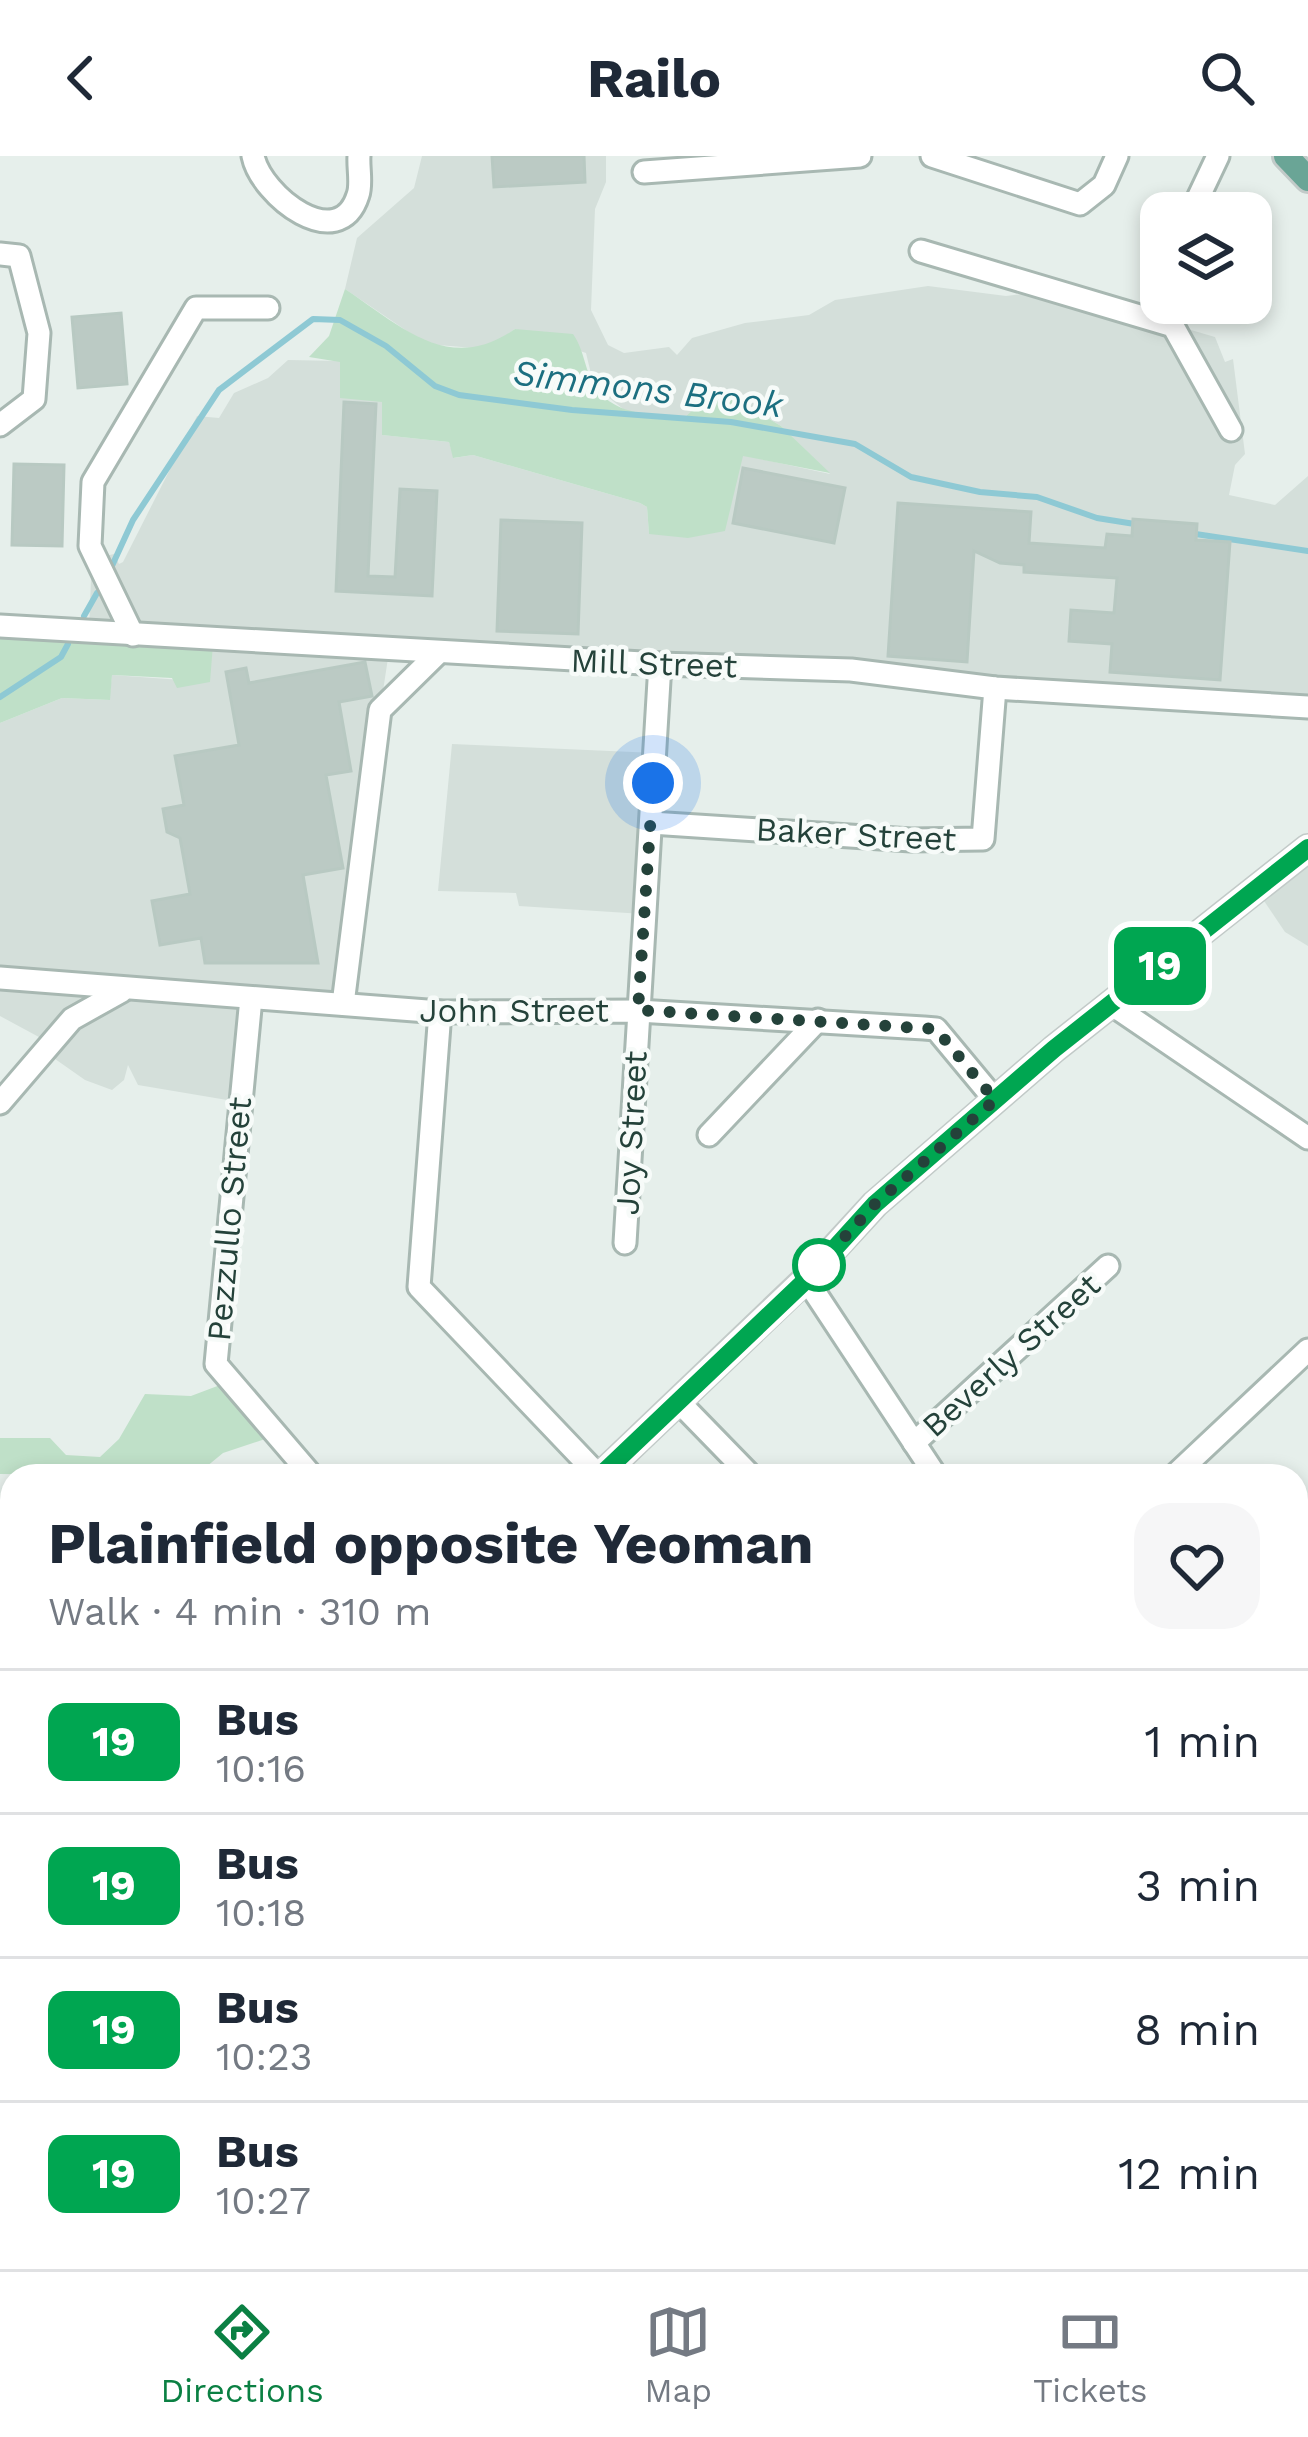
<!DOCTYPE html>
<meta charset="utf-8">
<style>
body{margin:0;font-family:"Work Sans",sans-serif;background:#f6f6f7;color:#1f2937;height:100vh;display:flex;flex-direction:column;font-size:45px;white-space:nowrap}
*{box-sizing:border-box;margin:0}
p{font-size:39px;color:#747a83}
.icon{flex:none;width:66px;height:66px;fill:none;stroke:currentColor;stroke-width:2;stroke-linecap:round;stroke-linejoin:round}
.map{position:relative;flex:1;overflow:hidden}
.drawer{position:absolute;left:0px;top:1308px;width:1308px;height:807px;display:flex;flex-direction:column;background:#fff;border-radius:36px 36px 0 0;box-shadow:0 6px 18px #0003}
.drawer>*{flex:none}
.badge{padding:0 24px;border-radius:18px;font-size:42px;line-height:78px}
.tools{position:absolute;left:1140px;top:36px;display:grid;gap:24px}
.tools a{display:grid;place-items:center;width:132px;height:132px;border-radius:24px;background:#fff;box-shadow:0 6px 18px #0003;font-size:60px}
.you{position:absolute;width:60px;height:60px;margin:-30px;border:9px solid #fff;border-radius:50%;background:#1a73e8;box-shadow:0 0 0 18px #1a73e833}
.map>.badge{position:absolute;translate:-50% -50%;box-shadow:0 0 0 6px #fff}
.round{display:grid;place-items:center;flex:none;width:126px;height:126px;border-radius:36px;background:#f6f6f7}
.summary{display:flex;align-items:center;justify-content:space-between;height:204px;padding:0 48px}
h1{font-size:57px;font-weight:700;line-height:90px}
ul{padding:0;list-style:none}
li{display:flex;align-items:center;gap:36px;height:144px;padding:0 48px;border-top:3px solid #e0e1e3}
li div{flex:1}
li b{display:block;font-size:45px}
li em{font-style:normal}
li .badge{min-width:132px;font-weight:700;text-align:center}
header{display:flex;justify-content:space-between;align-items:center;height:156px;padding:0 48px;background:#fff;font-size:54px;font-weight:700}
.menu{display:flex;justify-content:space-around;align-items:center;height:168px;border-top:3px solid #e0e1e3;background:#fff;font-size:33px;color:#747a83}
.menu a{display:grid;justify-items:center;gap:6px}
.menu .selected{color:#0b8043}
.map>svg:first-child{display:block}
.built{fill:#d4dfda}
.green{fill:#bfe0c8}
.water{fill:#8ec9d4}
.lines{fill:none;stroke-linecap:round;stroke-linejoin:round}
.stream{stroke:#8ec9d4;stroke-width:6}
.building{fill:#bbcac4;stroke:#b8c9c2;stroke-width:3}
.minor-casing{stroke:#a8b8b2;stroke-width:27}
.major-casing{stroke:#c2cac8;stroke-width:30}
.minor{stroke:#fff;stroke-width:21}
.major{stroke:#6aa596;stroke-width:24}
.line-casing{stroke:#fff;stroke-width:27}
.line{stroke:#00a651;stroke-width:18}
.walk{stroke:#24423a;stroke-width:12;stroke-dasharray:0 21.6}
.stop-dot{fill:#fff;stroke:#00a651;stroke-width:6}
.labels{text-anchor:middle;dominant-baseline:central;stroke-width:9;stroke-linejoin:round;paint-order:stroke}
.street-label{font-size:33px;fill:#24423a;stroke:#f7fbf9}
.water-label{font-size:36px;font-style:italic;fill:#1c6f80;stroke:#f7fbf9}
</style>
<header><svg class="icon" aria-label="back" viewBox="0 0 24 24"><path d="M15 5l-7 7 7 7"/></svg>Railo<svg class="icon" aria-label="search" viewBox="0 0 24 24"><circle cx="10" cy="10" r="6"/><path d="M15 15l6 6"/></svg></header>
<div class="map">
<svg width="1308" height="2113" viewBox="0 0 1308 2113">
<rect width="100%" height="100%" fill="#e6efeb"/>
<g class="built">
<polygon points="422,0 606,0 606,26 595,53 591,154 608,189 624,197 669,191 677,199 692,182 745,167 809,159 835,144 928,130 1006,140 1054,134 1215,181 1225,206 1233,203 1245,298 1235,309 1229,339 1275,349 1308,320 1308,549 388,502 353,733 344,840 262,842 239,946 138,929 128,909 124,924 112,934 85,924 48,898 50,887 0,860 0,567 62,542 109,544 112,519 210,526 89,473 91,424 101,401 114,398 119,408 123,406 197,260 219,262 234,237 268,222 288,204 341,205 382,246 382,279 449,286 454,302 473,299 640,347 647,351 649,378 743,299 830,318 781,270 718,233 685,261 627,256 594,230 586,197 515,173 486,193 426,188 345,133 357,82 414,32"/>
<polygon points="452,588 655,597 643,758 519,750 516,737 438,735"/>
<polygon points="1308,691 1308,790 1285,776 1258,736"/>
</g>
<g class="green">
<path d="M345 133C402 171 449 219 515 173L573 178C585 195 585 217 596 232 617 261 653 258 685 261L717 232 781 270 830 317 743 300 725 375 688 382 649 378 647 351 640 347 473 299 453 302 449 286 382 279V246L340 242V206L309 201 329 180Z"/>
<polygon points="0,469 213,488 210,526 177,532 172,522 112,519 110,544 62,542 0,567"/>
<polygon points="228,1226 274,1280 223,1297 195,1320 0,1318 0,1282 50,1282 66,1299 100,1301 119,1283 145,1238 191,1240"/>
</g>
<polygon class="water" points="159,2103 386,2103 391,2113 168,2113"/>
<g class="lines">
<g class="stream">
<polyline points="1189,377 1308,395"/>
<polyline points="111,412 133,364 219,234 313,163 340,164 386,190 435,230 459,239 572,254 731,266 855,288 911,321 980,336 1037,341 1097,362 1141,369"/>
<polyline points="84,460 97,437"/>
<polyline points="0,541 61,501 68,488"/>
</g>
</g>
<g class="building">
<polygon points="492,0 584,0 585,26 494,31"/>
<polygon points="121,157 127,228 78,232 72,161"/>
<polygon points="344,246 376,248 368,420 395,421 400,333 437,335 432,440 336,435"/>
<polygon points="14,308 64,309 62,390 12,389"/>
<polygon points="743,312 845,332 834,387 733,367"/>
<polygon points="898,347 1031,356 1029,387 1105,392 1107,378 1132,380 1133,363 1197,368 1196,384 1230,386 1220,524 1110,516 1112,488 1069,485 1071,454 1114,457 1117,422 1024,416 1024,409 1000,407 974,395 967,506 888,500"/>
<polygon points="501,364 582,367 578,478 497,475"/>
<polygon points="365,506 372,540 339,546 351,615 326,619 343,712 303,719 318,807 205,807 201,782 160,789 152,745 190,738 180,682 167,676 163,653 184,649 175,600 239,589 226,516 246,512 249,527"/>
</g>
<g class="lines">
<g class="minor-casing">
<g id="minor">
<path d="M253 0C261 40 339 100 358 39 362 28 358 12 359 0"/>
<polyline points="932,0 1080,48 1104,29 1117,0"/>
<polyline points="644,16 860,0"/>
<polyline points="1191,57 1218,0"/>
<polyline points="921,95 1173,170 1231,274"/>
<polyline points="0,98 19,100 39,177 34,243 0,269"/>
<polyline points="0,470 660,508 851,514 995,532 1308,551"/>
<polyline points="133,479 90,390 93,326 196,152 268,152"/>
<polyline points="651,667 911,684 983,683 995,532"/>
<polyline points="0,822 440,856 638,855 924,872 936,873 995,944"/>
<polyline points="251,842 216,1208 312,1320"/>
<polyline points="343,848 380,554 438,497"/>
<polyline points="1111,848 1308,982"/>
<polyline points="440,856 419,1131 599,1320"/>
<polyline points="0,947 72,863 122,835"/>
<polyline points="709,979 818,864"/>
<polyline points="625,1087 660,508"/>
<polyline points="806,1123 936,1320"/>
<polyline points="678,1245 751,1320"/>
<polyline points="914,1287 1108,1110"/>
<polyline points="1174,1320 1308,1194"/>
<polyline points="1296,1495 1308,1484"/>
<polyline points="1296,1760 1308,1748"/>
<polyline points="1296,1777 1308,1791"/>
<polyline points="1296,1953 1308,1950"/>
<polyline points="644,2103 647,2113"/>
<polyline points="825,2103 828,2113"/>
<polyline points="1011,2103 1014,2113"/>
<polyline points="1219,2103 1222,2113"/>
</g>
</g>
<g class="major-casing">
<g id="major">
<polyline points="1286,0 1308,23"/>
<polyline points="600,1320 806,1123 875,1048 1054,893 1308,692"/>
<polyline points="0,1808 12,1806"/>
</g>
</g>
<use href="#minor" class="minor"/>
<use href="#major" class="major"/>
</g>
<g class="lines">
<g class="line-casing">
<polyline id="line" points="600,1320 806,1124 875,1048 1054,893 1308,692"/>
</g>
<use href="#line" class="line"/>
<polyline class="walk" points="653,627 638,854 936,873 995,944 875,1048 819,1109"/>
</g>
<circle class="stop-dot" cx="819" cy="1109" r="24"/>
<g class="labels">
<g class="street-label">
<text transform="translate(654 507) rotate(2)">Mill Street</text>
<text transform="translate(856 678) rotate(3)">Baker Street</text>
<text x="514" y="854">John Street</text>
<text transform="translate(631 977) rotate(-87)">Joy Street</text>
<text transform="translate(229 1063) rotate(-85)">Pezzullo Street</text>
<text transform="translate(1011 1199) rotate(-42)">Beverly Street</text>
</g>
<g class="water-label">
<text transform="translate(648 233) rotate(7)">Simmons Brook</text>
</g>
</g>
</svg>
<div class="tools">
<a><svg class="icon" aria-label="layers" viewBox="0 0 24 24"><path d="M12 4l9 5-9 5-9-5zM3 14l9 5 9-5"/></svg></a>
</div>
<div class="you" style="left:653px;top:627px"></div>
<b class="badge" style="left:1160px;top:810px;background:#00a651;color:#fff">19</b>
<section class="drawer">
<div class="summary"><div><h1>Plainfield opposite Yeoman</h1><p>Walk · 4 min · 310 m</p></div><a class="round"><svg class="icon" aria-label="heart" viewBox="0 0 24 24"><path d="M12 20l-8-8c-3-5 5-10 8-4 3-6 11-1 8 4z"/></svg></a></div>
<ul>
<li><span class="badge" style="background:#00a651;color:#fff">19</span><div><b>Bus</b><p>10:16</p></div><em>1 min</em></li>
<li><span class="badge" style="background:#00a651;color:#fff">19</span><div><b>Bus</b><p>10:18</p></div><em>3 min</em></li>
<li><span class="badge" style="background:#00a651;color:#fff">19</span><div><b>Bus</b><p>10:23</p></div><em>8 min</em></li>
<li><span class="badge" style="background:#00a651;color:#fff">19</span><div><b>Bus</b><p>10:27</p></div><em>12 min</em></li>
</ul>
</section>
</div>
<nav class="menu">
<a class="selected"><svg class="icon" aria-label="directions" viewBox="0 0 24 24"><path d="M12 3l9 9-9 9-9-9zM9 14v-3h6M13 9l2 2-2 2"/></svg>Directions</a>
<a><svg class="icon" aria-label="map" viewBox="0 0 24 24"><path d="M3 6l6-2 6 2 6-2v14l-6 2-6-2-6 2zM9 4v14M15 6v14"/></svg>Map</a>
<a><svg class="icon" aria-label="tickets" viewBox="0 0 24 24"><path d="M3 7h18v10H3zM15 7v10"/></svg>Tickets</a>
</nav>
